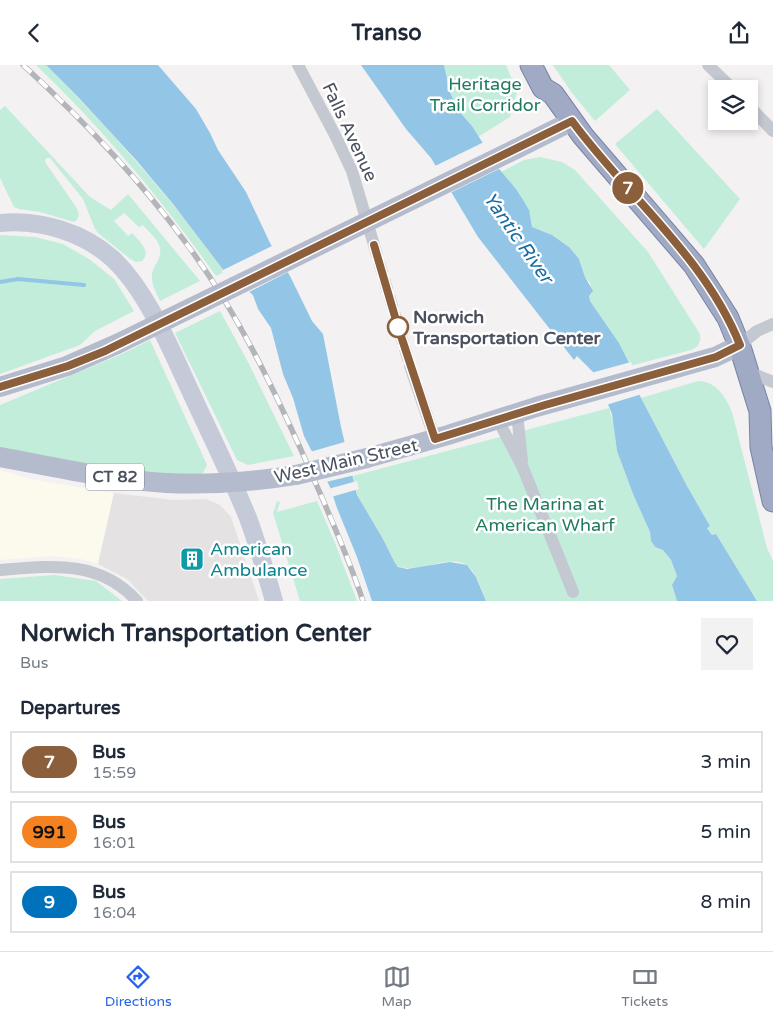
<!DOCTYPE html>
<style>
body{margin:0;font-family:"Varela Round",sans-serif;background:#f2f2f3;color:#1f2937;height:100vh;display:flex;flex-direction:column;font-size:19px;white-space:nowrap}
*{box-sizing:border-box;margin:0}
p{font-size:16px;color:#747a83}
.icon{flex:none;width:28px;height:28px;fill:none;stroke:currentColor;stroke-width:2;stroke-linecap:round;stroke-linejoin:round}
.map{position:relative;height:536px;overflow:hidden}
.sheet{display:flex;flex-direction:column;background:#fff;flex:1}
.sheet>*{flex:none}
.badge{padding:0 10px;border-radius:16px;font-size:18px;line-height:32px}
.tools{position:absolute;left:708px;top:15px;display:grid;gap:10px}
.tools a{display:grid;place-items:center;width:50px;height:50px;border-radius:0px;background:#fff;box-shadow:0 2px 8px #0003;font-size:25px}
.map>.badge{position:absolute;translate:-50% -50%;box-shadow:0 0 0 2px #fff}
h2{padding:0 20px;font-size:19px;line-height:45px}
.round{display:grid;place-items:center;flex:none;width:52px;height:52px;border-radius:0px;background:#f2f2f3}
.head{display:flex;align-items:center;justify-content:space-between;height:85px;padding:0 20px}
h1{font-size:24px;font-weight:700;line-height:38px}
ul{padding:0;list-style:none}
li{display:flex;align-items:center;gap:15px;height:62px;margin:0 10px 8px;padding:0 10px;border:2px solid #e0e1e3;border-radius:0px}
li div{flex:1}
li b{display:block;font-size:19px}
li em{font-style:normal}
li .badge{min-width:55px;font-weight:700;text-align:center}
header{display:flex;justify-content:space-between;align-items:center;height:65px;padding:0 20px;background:#fff;font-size:22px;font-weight:700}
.menu{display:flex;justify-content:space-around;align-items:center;height:70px;border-top:1px solid #e0e1e3;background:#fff;font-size:14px;color:#747a83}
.menu a{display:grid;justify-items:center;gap:2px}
.menu .current{color:#2563eb}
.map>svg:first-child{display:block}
.commercial{fill:#fbfaed}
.education{fill:#e4e2e2}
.green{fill:#c3eddb}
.water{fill:#93c5e7}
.pier{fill:#f3f1f1}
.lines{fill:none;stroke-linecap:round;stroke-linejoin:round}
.stream{stroke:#93c5e7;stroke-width:4}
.minor-tunnel{stroke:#d1d1d3;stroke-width:12;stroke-dasharray:12 6;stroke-linecap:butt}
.trunk-casing{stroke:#7785a7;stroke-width:23}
.minor{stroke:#c3c8d1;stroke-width:12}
.secondary{stroke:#c5cad8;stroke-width:18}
.primary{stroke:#b3bbcd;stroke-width:20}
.trunk{stroke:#a0aac4;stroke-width:21}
.rail-casing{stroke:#b3b5ba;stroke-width:5.5}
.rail{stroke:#fff;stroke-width:4;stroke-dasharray:11;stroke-linecap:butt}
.primary-bridge{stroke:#b3bbcd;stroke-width:20}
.line-casing{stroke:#fff;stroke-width:11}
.line{stroke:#8b5e3c;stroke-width:8}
.stop-dot{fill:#fff;stroke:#8b5e3c;stroke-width:2.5}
.labels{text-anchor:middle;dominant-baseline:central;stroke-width:5;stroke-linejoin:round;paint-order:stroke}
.shield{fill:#fff;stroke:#80848e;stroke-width:1}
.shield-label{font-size:16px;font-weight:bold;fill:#4a505d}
.park-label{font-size:18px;fill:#1e7b5e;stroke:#fff}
.street-label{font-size:18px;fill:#4a505d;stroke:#fff}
.stop-label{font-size:18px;font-weight:bold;fill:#4a505d;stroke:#fff;text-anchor:start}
.culture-label{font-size:18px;fill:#0d838f;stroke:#fff;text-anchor:start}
.water-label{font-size:19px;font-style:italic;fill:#166ba3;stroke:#fff}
</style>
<header><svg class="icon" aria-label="back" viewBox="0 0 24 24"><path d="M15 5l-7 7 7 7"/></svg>Transo<svg class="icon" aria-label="share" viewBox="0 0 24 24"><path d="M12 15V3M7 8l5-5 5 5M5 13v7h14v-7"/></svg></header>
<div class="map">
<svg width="773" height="536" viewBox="0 0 773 536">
<rect width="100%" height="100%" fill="#f3f1f1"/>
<polygon class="commercial" points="0,405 30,414 114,428 98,499 81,494 52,491 0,495"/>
<polygon class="education" points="114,428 173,435 206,434 220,440 231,452 259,536 148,536 127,514 98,499"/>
<g class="green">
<path d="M36 0H46C111 65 171 133 225 207L216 211C162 135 103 64 36 0Z"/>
<polygon points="444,0 506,0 517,27 510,52 478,72 472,61 458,45 450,27"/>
<polygon points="553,0 609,0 630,25 595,56 572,28"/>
<path d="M5 41 90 132 111 145 128 129 200 216 160 236C156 228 151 219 152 209 154 200 162 192 160 183 158 174 149 167 143 160L139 162 124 148 114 156 128 171 132 168C139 176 152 186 142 196L136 197 129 193 98 168 95 164 83 134 50 93H46L45 97 76 142 79 149 77 155 74 157 40 147 19 144 14 142 0 113V45Z"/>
<polygon points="657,44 740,134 704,184 615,79"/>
<path d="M540 92 562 97 575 105 648 187 700 269C701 276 699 282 691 285L630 301 619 278 590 236 589 231 592 228 590 218 585 212 580 196 569 182 552 170 532 162 528 143 516 124 501 107 524 95Z"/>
<polygon points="0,170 35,172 63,179 89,194 114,214 134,246 95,266 80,280 0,309"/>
<polygon points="220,246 248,297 294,391 248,400 237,395 175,268"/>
<path d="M150 275 207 400 203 408C184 413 164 409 145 407 96 401 48 391 0 383V340L122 289Z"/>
<path d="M698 316C716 316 726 332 732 347L767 483 773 496V536H757L716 469 712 470 707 462 710 461 687 421 641 333Z"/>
<path d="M609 343 613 357 617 386 633 429 650 467 651 476 655 482 663 485 671 495 677 511 672 520 677 536H486C482 526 478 512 471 504 453 484 418 512 396 500L383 474 358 432 353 411Z"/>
<polygon points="277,436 280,437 277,447 317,436 335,478 357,536 300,536 273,448"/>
<polygon points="54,510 96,516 122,536 0,536 0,514"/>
</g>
<g class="water">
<polygon points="46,0 158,0 196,44 210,68 218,85 246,127 270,178 290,211 312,256 323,269 341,362 357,430 383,474 395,498 398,502 407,504 450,497 467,500 476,512 486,536 372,536 357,492 337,443 330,422 304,371 293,333 283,309 271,263 258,244 253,230 225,207 173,139 137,96 79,33"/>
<polygon points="361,0 444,0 450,27 458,45 472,61 500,105 516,124 525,138 529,145 532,162 552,170 569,182 579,194 585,212 593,226 589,231 590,236 619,278 631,302 640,331 687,421 710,461 707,463 712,470 716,469 757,536 677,536 672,520 677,511 671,495 663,485 655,482 651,476 650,467 633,429 617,386 612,349 596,310 577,291 574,295 478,172 431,93 406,64"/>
</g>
<g class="pier">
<polygon points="484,77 501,103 448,129 433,102"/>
<polygon points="274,180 290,206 247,228 221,206"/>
<polygon points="631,297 642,329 606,340 594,311 591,308"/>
<polygon points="348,376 355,410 326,417 310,387"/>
<polygon points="357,416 359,424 331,432 328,424"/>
</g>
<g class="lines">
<polyline class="stream" points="0,217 18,214 84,220"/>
<polyline class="minor-tunnel" points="374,180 410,301"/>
<g class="trunk-casing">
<polyline id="trunk" points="531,0 543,23 553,29 583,71 694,200 728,253 741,285 760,346 761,382 773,436"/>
</g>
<g class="minor">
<polyline points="298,0 335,70 352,106 374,180"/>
<polyline points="708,0 733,24"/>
<polyline points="749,41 773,66"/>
<polyline points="740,280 757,266 773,259"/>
<polyline points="410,301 435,374"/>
<polyline points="749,307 773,317"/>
<polyline points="517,348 522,396"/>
<polyline points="498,355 523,403 573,527"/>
<path d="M0 505C50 501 99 494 137 536"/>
</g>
<path class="secondary" d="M0 158C40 154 83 167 113 194 146 225 169 280 188 321 208 365 230 408 248 453 258 480 266 508 274 536"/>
<g class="primary">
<polyline points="516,84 572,56"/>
<polyline points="0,322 67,301 117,279"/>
<path d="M0 392C55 402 111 415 166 418 210 420 253 417 296 410"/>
<polyline points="367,393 448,370 536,342 715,292 740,280"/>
</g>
<use href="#trunk" class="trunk"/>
<g class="rail-casing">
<path id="rail" d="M23 0C83 55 138 112 186 178 236 245 272 320 306 396 326 442 347 488 363 536"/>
</g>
<use href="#rail" class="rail"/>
<g class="primary-bridge">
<polyline points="117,279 516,84"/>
<polyline points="296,410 367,393"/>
</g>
</g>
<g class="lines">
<g class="line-casing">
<path id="line" d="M0 322 68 301 105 286 572 56C627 131 705 192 740 280L716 292 545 340 435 374 398 262 374 180"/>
</g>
<use href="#line" class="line"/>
</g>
<defs>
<g id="building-square" transform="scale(1.25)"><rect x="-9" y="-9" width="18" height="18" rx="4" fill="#0f9aa8" stroke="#fff"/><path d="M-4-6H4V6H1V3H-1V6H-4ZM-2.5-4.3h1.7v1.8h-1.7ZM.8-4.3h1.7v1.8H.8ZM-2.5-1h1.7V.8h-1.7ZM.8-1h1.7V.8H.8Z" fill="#fff"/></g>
</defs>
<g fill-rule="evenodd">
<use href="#building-square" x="192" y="494"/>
</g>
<circle class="stop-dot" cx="398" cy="262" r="10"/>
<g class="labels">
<rect class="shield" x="86" y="398.5" width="58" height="27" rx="4"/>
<g class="shield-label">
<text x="115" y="412">CT 82</text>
</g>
<g class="park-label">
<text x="485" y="19">Heritage<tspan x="485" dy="21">Trail Corridor</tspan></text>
<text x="545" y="439">The Marina at<tspan x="545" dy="21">American Wharf</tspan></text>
</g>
<g class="street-label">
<text transform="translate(350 67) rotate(65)">Falls Avenue</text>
<text transform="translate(346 396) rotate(-13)">West Main Street</text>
</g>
<g class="stop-label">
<text x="413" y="252">Norwich<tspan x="413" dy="21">Transportation Center</tspan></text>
</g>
<g class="culture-label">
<text x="210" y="484">American<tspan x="210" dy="21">Ambulance</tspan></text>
</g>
<g class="water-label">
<text transform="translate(518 173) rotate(55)">Yantic River</text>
</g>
</g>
</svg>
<div class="tools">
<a><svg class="icon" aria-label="layers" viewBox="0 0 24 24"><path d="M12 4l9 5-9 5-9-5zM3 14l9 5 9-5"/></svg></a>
</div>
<b class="badge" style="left:628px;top:123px;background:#8b5e3c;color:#fff">7</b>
</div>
<section class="sheet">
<div class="head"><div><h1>Norwich Transportation Center</h1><p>Bus</p></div><a class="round"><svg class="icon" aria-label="heart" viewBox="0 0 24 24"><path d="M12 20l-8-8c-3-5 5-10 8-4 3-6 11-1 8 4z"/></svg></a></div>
<h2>Departures</h2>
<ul>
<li><span class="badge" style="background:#8b5e3c;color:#fff">7</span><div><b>Bus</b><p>15:59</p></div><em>3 min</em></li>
<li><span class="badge" style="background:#f58220;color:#111">991</span><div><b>Bus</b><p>16:01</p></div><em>5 min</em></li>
<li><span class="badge" style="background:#0072bc;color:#fff">9</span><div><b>Bus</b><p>16:04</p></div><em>8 min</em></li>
</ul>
</section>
<nav class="menu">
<a class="current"><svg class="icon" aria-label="directions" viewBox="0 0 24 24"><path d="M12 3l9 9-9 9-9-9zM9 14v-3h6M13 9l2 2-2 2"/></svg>Directions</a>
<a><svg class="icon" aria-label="map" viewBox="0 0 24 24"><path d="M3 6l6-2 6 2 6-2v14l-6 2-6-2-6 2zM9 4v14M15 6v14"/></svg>Map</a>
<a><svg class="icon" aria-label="tickets" viewBox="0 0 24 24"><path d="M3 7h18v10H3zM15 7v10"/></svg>Tickets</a>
</nav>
